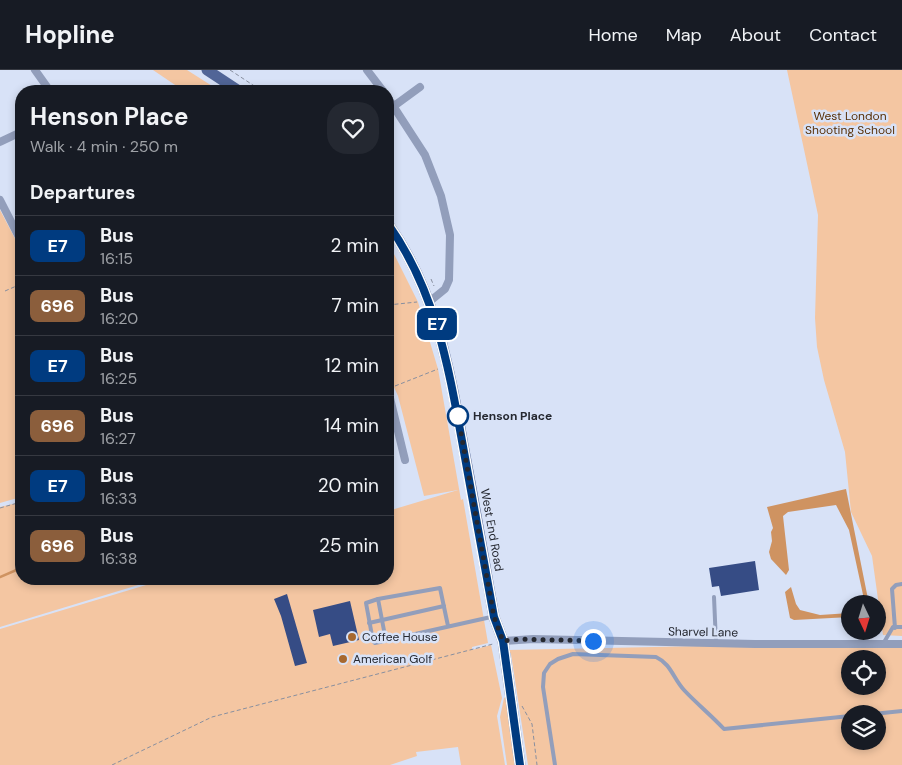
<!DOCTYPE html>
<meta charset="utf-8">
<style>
body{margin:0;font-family:"DM Sans",sans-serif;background:#242831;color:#f1f3f6;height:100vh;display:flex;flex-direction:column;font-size:19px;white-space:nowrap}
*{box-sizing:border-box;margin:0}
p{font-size:16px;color:#9ea1a6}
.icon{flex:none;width:28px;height:28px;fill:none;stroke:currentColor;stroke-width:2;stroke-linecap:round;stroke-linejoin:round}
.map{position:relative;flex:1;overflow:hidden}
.panel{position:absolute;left:15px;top:15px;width:379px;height:500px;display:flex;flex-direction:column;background:#171b24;border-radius:20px;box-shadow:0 2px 8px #0003}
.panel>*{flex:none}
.badge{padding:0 10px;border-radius:8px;font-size:18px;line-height:32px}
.needle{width:32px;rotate:176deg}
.buttons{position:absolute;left:841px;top:525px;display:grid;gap:10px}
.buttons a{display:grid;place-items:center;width:45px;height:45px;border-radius:50%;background:#171b24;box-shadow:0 2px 8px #0003;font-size:25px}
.you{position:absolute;width:25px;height:25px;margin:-12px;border:4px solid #fff;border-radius:50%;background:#1a73e8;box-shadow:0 0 0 8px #1a73e833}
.map>.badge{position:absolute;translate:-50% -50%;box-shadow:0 0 0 2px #fff}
h2{padding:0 15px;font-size:19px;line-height:45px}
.round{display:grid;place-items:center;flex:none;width:52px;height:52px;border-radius:20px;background:#242831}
.summary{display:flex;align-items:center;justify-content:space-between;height:85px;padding:0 15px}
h1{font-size:24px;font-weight:700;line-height:38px}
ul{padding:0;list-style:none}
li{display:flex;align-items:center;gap:15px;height:60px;padding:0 15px;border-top:1px solid #363941}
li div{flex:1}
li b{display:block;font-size:19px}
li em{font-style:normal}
li .badge{min-width:55px;font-weight:700;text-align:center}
header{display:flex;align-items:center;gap:30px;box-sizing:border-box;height:70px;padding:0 25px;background:#171b24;border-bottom:1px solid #363941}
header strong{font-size:24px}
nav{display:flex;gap:28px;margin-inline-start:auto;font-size:18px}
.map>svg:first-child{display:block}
.green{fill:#f4c6a2;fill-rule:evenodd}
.water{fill:#cf9361}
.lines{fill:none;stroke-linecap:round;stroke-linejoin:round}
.stream{stroke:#cf9361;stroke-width:2.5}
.building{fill:#364c85}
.path{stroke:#888f9f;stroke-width:1;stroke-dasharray:4 2.5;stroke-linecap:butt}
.lane{stroke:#929ebb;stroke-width:4}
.street{stroke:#929ebb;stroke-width:8}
.primary{stroke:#516597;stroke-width:11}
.line-casing{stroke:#fff;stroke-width:11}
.line{stroke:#003b80;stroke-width:8}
.walk{stroke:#252830;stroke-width:5;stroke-dasharray:0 9}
.stop-dot{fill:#fff;stroke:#003b80;stroke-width:2.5}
.poi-dot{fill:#a7682f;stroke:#d8e2f7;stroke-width:2}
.labels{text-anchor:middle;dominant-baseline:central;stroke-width:5;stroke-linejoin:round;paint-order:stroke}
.park-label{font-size:12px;fill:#572f06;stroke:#d8e2f7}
.stop-label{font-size:12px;font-weight:bold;fill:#252830;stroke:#d8e2f7;text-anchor:start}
.street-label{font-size:12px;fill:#252830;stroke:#d8e2f7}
.poi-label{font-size:12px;fill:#252830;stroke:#d8e2f7;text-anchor:start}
</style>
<header>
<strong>Hopline</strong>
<nav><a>Home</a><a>Map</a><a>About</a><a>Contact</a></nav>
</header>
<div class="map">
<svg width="902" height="695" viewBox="0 0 902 695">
<rect width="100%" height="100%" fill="#d8e2f7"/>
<g class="green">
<polygon points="153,0 187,0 220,21 184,21"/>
<polygon points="787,0 902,0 902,566 883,565 872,486 851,442 845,382 824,310 817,277 815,248 818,145"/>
<polygon points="0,140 21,180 21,427 0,433"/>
<polygon points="388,172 418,232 438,299 461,430 463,429 488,573 472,577 472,580 491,575 502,628 497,646 505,695 461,695 458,677 416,682 417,686 390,695 0,695 0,559 166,509 388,509 388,441 458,420 424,426 398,326 388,304"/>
<polygon points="21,432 21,509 158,509 0,557 0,437"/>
<path d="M805 574 902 575V695H528L511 584 508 580ZM850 589H878V616H850ZM850 644H878V671H850Z"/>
<polygon points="506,627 516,695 507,695 500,647 504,628"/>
</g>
<g class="water">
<polygon points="846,419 869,534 865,534 849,460 836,435 788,442 783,446 789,500 786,505 771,489 769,482 772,471 771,462 773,458 767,437"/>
<polygon points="791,517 796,534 800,540 820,545 850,543 850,547 794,550 790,548 785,522"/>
</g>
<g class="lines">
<polyline class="stream" points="0,507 21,498"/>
</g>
<g class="building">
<polygon points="755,491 759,520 721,526 719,516 712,517 709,498"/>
<polygon points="287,524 307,593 295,596 281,546 274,529"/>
<polygon points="350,531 359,570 333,576 330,564 319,567 313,540"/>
</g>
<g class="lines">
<g class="path">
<polyline points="230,0 262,21"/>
<polyline points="388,138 393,145"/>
<polyline points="431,209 434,216"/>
<polyline points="5,221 21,214"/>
<polyline points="388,235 417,232"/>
<polyline points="395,316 438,299"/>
<polyline points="0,438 21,432"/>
<polyline points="522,636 532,654 537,695"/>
<polyline points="112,695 212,647 493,574"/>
</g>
<g class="lane">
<polyline points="714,527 716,573"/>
<polyline points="378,529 386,571"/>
<polyline points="369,553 444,536"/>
<polyline points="448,556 440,518 378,529 366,533 373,571 375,573 491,547"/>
<polyline points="895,558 892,519 896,515 902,514"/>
<polyline points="883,574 893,557 902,557"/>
<polyline points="873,644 902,641"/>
<path d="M555 695 543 617 544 603 550 594 558 589 573 584 656 587C671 594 673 608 684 620 696 633 711 645 724 659L850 646"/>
</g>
<g class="street">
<polyline points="35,0 50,21"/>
<polyline points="367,0 383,21"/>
<polyline points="388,28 425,85 441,126 450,165 449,210 445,219 429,232"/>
<polyline points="394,36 420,17"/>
<polyline points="0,72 21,62"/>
<polyline points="0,130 21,171"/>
<polyline points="388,320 405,390"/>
<polyline points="503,571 533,569 755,574 902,574"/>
</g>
<g class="primary">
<polyline points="207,0 239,21"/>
<path d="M388 154C435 219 449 297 463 375 474 432 484 490 494 547L503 571 520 695"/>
</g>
</g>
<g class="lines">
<g class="line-casing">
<path id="line" d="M388 154C435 220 448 294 462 371 473 430 483 488 494 547L503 571 520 695"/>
</g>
<use href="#line" class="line"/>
<polyline class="walk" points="458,346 494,547 503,571 520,569 593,571"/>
</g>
<circle class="stop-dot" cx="458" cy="346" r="10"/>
<g class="poi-dot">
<circle cx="352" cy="567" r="5"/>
<circle cx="343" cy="589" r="5"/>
</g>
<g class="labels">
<g class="park-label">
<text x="850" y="46">West London<tspan x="850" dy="14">Shooting School</tspan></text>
</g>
<g class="stop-label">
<text x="473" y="346">Henson Place</text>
</g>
<g class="street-label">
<text transform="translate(492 460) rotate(80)">West End Road</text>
<text transform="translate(703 562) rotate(1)">Sharvel Lane</text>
</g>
<g class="poi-label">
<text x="362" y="567">Coffee House</text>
<text x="353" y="589">American Golf</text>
</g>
</g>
</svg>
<div class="buttons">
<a><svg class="needle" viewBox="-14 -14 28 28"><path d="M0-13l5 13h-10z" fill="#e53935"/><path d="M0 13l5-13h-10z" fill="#9ea1a6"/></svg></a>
<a><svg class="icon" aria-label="locate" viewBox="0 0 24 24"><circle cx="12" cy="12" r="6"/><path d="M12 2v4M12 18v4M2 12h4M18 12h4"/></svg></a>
<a><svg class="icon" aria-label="layers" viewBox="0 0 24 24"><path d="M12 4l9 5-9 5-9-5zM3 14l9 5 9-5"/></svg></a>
</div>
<div class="you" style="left:593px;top:571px"></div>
<b class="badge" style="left:437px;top:254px;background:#003b80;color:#fff">E7</b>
<section class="panel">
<div class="summary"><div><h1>Henson Place</h1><p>Walk · 4 min · 250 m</p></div><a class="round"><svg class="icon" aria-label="heart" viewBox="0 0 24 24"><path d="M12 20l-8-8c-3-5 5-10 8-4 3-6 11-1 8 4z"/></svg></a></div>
<h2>Departures</h2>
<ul>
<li><span class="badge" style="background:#003b80;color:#fff">E7</span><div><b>Bus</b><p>16:15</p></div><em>2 min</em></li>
<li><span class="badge" style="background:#8b5e3c;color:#fff">696</span><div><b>Bus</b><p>16:20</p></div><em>7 min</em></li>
<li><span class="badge" style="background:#003b80;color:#fff">E7</span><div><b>Bus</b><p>16:25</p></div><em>12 min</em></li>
<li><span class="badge" style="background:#8b5e3c;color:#fff">696</span><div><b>Bus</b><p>16:27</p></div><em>14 min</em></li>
<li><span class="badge" style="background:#003b80;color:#fff">E7</span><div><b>Bus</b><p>16:33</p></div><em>20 min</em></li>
<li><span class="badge" style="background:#8b5e3c;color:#fff">696</span><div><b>Bus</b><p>16:38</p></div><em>25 min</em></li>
</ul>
</section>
</div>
